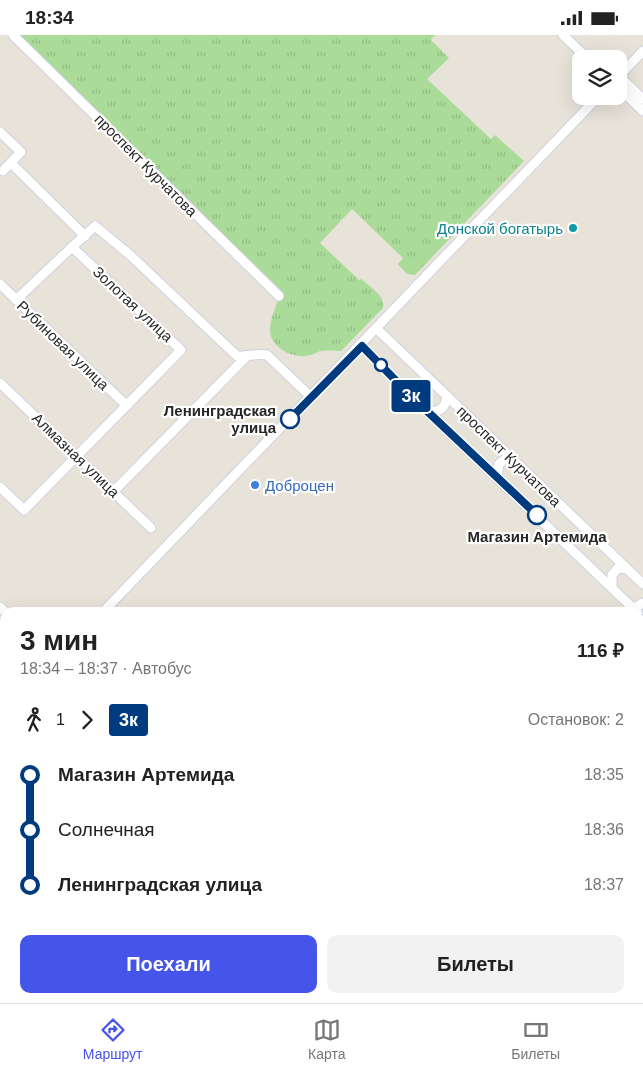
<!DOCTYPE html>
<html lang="ru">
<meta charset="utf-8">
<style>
body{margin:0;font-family:Helvetica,sans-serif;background:#f2f2f2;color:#222;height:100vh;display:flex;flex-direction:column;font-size:19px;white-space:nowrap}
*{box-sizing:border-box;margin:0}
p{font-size:16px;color:#767676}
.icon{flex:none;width:28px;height:28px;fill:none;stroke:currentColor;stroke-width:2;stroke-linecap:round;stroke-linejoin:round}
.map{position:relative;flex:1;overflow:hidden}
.side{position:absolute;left:0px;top:572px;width:644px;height:396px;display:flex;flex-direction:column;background:#fff;border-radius:15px 15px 0 0;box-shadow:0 5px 20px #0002}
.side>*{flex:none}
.badge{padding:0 10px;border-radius:4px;font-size:18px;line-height:32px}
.fabs{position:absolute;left:572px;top:15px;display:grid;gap:10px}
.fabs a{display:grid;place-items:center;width:55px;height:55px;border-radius:10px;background:#fff;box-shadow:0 5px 20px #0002;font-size:25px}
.map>.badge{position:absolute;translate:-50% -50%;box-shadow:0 0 0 2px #fff}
.legs{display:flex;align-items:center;gap:8px;height:55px;padding:0 20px;font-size:16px}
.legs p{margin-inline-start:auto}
.head{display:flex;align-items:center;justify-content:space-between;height:85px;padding:0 20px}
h1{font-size:28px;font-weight:700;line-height:38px}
.action{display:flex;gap:10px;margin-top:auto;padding:10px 20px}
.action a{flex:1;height:58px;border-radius:10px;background:#4554e9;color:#fff;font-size:20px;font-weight:700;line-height:58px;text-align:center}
.action a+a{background:#f2f2f2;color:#222}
ul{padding:0 20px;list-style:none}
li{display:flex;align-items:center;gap:18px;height:55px;font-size:19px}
li i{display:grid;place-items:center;width:8px;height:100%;margin:0 6px;background:currentColor}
li i::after{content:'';width:12px;height:12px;margin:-6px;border:4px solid;border-radius:50%;background:#fff}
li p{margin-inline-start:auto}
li:first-child i{background:linear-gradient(#0000 50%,currentColor 0)}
li:last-child i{background:linear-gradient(currentColor 50%,#0000 0)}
.status{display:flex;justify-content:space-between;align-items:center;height:35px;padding:0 25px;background:#fff;direction:ltr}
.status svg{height:14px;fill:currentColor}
.tabs{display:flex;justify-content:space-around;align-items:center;height:70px;border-top:1px solid #e0e0e0;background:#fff;font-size:14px;color:#767676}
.tabs a{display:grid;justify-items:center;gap:2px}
.tabs .current{color:#4554e9}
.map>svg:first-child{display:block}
.education{fill:#e9e2c9}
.grass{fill:url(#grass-tufts)}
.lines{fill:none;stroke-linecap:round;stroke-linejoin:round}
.minor-casing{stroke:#cfd0df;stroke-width:11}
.minor{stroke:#fff;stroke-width:9}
.line-1-casing{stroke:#fff;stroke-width:11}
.line-1{stroke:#003b80;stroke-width:8}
.culture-dot{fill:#0f9aa8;stroke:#fff;stroke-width:2}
.stop-1-dot{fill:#fff;stroke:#003b80;stroke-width:2.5}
.shop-dot{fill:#3f7fe0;stroke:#fff;stroke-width:2}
.labels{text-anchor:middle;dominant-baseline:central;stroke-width:4.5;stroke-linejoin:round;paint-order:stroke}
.street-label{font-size:15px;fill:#272727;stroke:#fff}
.culture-label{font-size:15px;fill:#0d838f;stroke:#fff;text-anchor:end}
.stop-label{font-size:15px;font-weight:bold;fill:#272727;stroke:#fff;text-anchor:end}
.shop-label{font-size:15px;fill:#366cbe;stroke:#fff;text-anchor:start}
</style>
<div class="status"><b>18:34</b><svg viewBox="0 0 49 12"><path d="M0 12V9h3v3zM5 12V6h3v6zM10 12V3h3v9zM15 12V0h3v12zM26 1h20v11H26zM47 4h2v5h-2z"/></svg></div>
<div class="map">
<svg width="643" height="968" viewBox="0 0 643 968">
<defs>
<pattern id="grass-tufts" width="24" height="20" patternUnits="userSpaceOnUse" patternTransform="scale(1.25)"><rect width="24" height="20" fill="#aadb99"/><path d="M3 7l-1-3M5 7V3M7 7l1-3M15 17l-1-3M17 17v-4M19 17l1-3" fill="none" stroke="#92bc84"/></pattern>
</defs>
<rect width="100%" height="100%" fill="#e8e3d9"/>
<polygon class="education" points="639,883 643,887 643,968 525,968 520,964 639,964"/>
<path class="grass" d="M19 0H435L431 5 449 23 427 44 491 104 495 100 524 126 415 240 407 239 398 229 403 223 352 174 320 208 359 245 361 244C369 251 386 261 383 273L341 316C335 316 328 315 321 316 318 316 315 319 311 320 295 325 270 313 270 295 270 284 276 272 279 261Z"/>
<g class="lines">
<g class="minor-casing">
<g id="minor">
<polyline points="13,0 279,261"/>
<polyline points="563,0 588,24"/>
<polyline points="619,41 643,16"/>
<polyline points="619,41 643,64"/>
<polyline points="619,53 643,76"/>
<polyline points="0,97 21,117 3,136"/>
<polyline points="11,128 85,201"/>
<polyline points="0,249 127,371"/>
<polyline points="16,265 72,212"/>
<polyline points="376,293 643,549"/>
<polyline points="360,309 410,360 638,578"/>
<polyline points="0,348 151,493"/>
<path d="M429 377C440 377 446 372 447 361"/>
<polyline points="497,442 499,429 504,425 514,426"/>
<path d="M0 452 24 475 181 315 72 212 95 191 130 220 237 321C248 322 256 318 267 320L310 361"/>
<polyline points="114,456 246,322"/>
<polyline points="612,552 612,540 618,533 627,534"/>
<polyline points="0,572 6,578"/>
<polyline points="634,573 643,568"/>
<polyline points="102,578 599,61"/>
<polyline points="0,681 5,676"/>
<polyline points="0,878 5,873"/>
<polyline points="398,964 401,968"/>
</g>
</g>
<use href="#minor" class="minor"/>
</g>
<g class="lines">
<g class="line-1-casing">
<polyline id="line-1" points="290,384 362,311 410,360 537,480"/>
</g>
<use href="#line-1" class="line-1"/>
</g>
<circle class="culture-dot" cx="573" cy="193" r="5"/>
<g class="stop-1-dot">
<circle cx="381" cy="330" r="6"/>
<circle cx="290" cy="384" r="9"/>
<circle cx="537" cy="480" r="9"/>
</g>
<circle class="shop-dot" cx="255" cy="450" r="5"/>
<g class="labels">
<g class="street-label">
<text transform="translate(146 130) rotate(45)">проспект Курчатова</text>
<text transform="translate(133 269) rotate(43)">Золотая улица</text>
<text transform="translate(63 310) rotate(44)">Рубиновая улица</text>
<text transform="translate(76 420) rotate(44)">Алмазная улица</text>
<text transform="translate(509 421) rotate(44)">проспект Курчатова</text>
</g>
<g class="culture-label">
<text x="563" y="193">Донской богатырь</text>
</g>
<g class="stop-label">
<text x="276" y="375">Ленинградская<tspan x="276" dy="17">улица</tspan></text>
<text x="537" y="501" text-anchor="middle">Магазин Артемида</text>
</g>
<g class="shop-label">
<text x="265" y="450">Доброцен</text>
</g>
</g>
</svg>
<div class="fabs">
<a><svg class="icon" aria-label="layers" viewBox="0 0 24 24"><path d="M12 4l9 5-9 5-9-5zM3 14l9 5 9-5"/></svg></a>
</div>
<b class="badge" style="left:411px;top:361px;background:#003b80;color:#fff">3к</b>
<section class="side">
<div class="head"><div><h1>3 мин</h1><p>18:34 – 18:37 · Автобус</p></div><b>116 ₽</b></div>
<div class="legs"><svg class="icon" aria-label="walk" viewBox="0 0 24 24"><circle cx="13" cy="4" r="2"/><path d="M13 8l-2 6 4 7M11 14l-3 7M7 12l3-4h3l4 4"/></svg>1<svg class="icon" aria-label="forward" viewBox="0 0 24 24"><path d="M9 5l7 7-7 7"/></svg><b class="badge" style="background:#003b80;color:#fff">3к</b><p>Остановок: 2</p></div>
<ul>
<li><i style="color:#003b80"></i><b>Магазин Артемида</b><p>18:35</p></li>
<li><i style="color:#003b80"></i><span>Солнечная</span><p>18:36</p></li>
<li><i style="color:#003b80"></i><b>Ленинградская улица</b><p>18:37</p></li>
</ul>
<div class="action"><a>Поехали</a><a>Билеты</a></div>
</section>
</div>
<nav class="tabs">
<a class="current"><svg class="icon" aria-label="directions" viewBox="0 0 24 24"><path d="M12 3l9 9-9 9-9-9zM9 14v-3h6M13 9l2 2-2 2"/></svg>Маршрут</a>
<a><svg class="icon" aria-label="map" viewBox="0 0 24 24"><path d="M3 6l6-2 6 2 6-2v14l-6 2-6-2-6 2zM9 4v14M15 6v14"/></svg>Карта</a>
<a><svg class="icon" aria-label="tickets" viewBox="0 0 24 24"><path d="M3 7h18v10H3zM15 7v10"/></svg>Билеты</a>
</nav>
